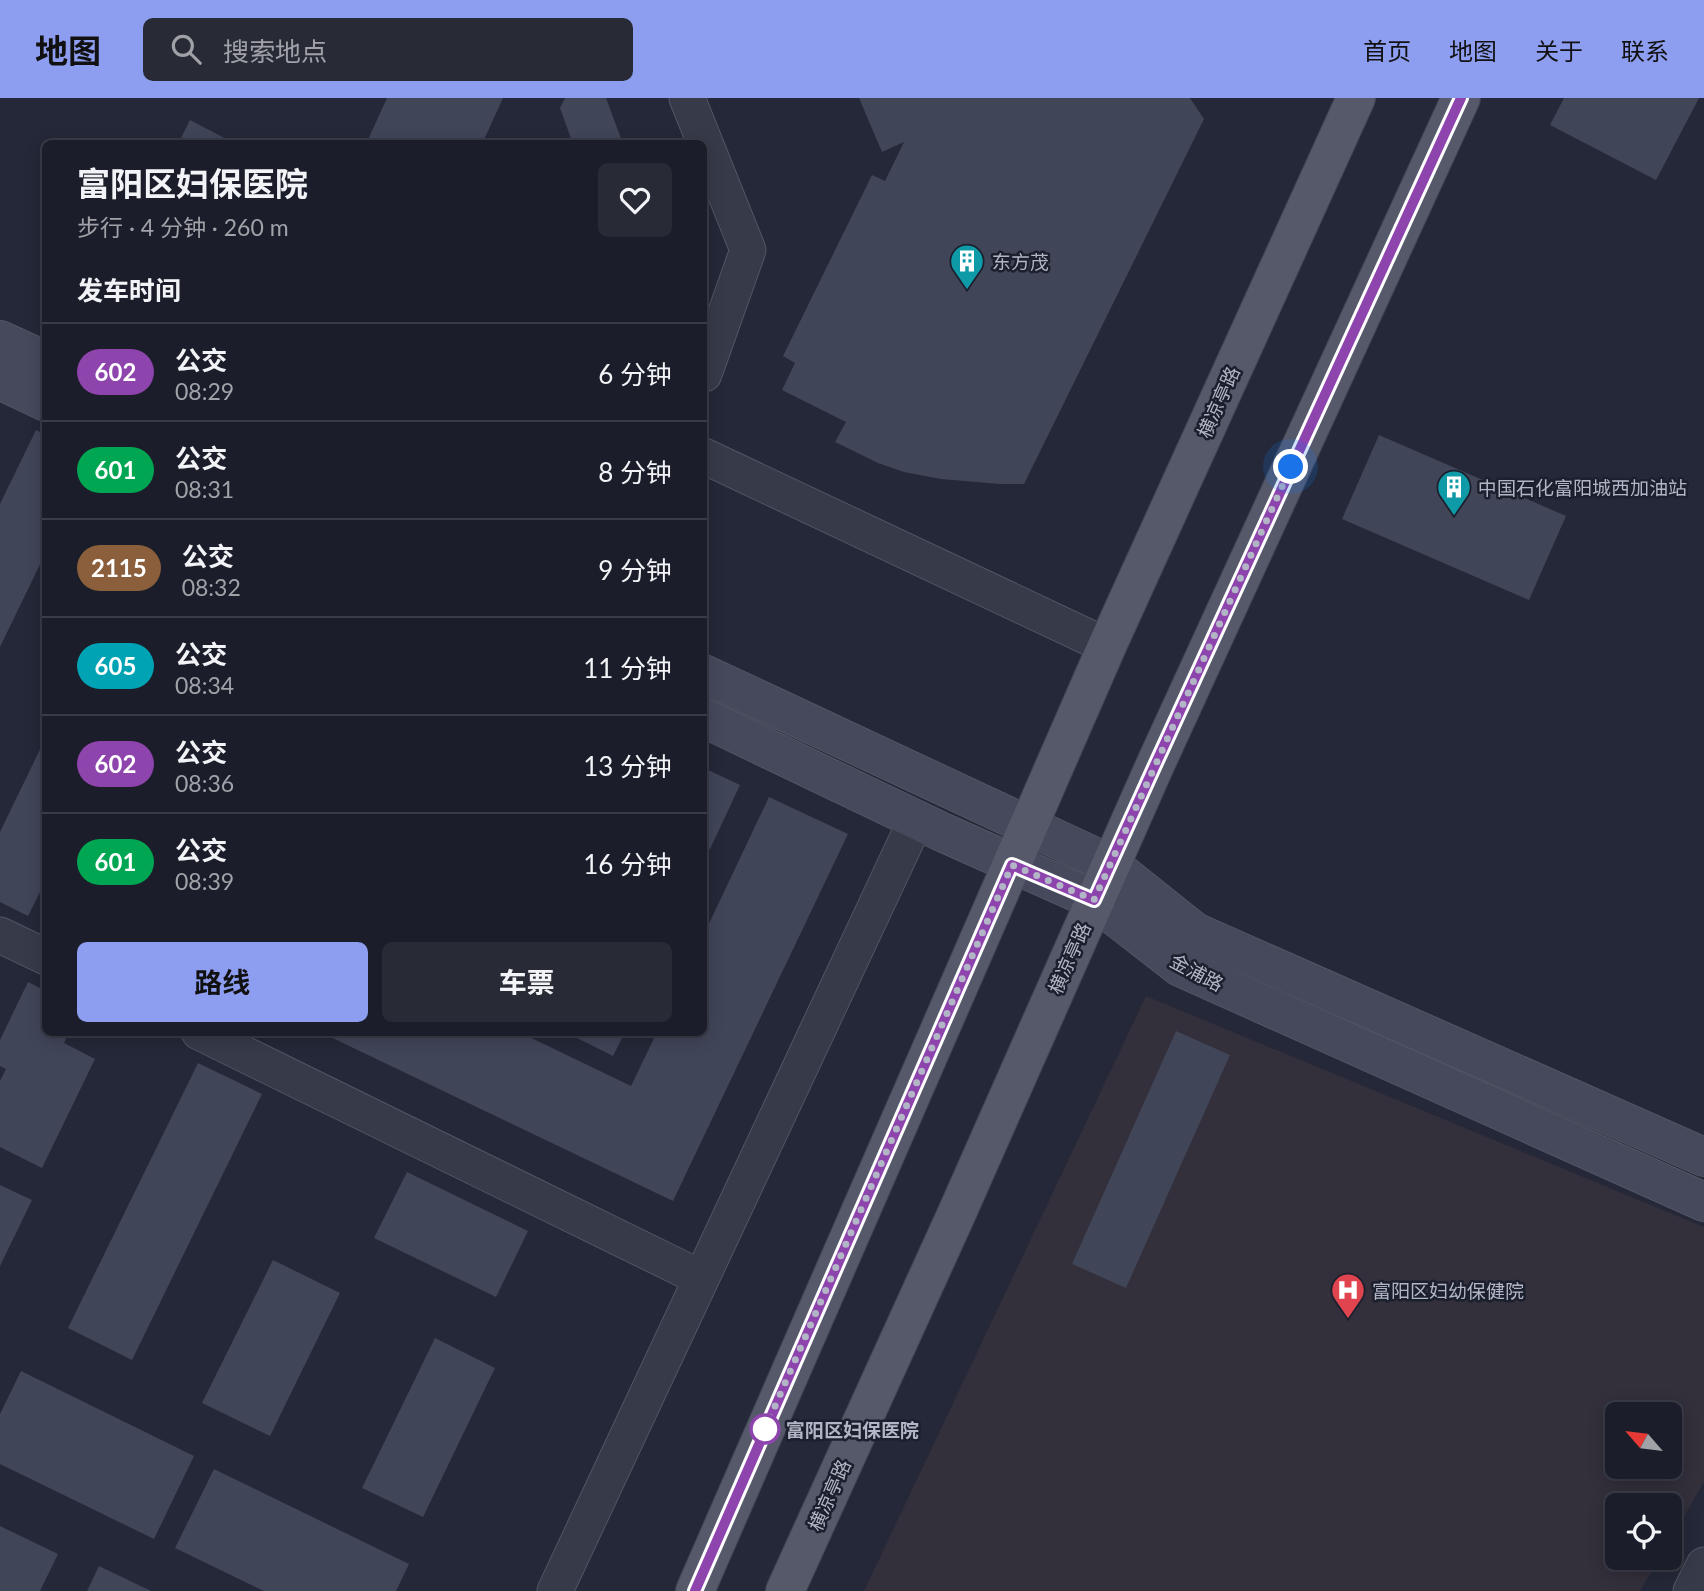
<!DOCTYPE html>
<html lang="zh">
<meta charset="utf-8">
<style>
body{margin:0;font-family:Lato,"Noto Sans SC",sans-serif;background:#282b36;color:#f1f3f6;height:100vh;display:flex;flex-direction:column;font-size:26px;white-space:nowrap}
*{box-sizing:border-box;margin:0}
p{font-size:23px;color:#a0a2a8}
.icon{flex:none;width:38px;height:38px;fill:none;stroke:currentColor;stroke-width:2;stroke-linecap:round;stroke-linejoin:round}
.map{position:relative;flex:1;overflow:hidden}
.drawer{position:absolute;left:42px;top:42px;width:665px;height:896px;display:flex;flex-direction:column;background:#1b1e2a;border-radius:10px;box-shadow:0 4px 18px #0003,0 0 0 2px #393c47}
.drawer>*{flex:none}
.badge{padding:0 14px;border-radius:23px;font-size:24px;line-height:46px}
.needle{width:46px;rotate:298deg}
.controls{position:absolute;left:1605px;top:1304px;display:grid;gap:14px}
.controls a{display:grid;place-items:center;width:77px;height:77px;border-radius:10px;background:#1b1e2a;box-shadow:0 4px 18px #0003,0 0 0 2px #393c47;font-size:35px}
.you{position:absolute;width:35px;height:35px;margin:-18px;border:5px solid #fff;border-radius:50%;background:#1a73e8;box-shadow:0 0 0 10px #1a73e833}
.map>.badge{position:absolute;translate:-50% -50%;box-shadow:0 0 0 4px #fff}
h2{padding:0 35px;font-size:26px;line-height:63px}
.round{display:grid;place-items:center;flex:none;width:74px;height:74px;border-radius:10px;background:#282b36}
.overview{display:flex;align-items:center;justify-content:space-between;height:119px;padding:0 35px}
h1{font-size:33px;font-weight:700;line-height:52px}
.action{display:flex;gap:14px;margin-top:auto;padding:14px 35px}
.action a{flex:1;height:80px;border-radius:10px;background:#8d9def;color:#111;font-size:28px;font-weight:700;line-height:80px;text-align:center}
.action a+a{background:#282b36;color:#f1f3f6}
ul{padding:0;list-style:none}
li{display:flex;align-items:center;gap:21px;height:98px;padding:0 35px;border-top:2px solid #393c47}
li div{flex:1}
li b{display:block;font-size:26px}
li em{font-style:normal}
li .badge{min-width:77px;font-weight:700;text-align:center}
header{display:flex;align-items:center;gap:42px;box-sizing:border-box;height:98px;padding:0 35px;background:#8d9def;color:#111}
header strong{font-size:33px}
nav{display:flex;gap:38px;margin-inline-start:auto;font-size:24px}
.search{width:490px;height:63px;background:#282b36;display:flex;align-items:center;gap:18px;box-sizing:border-box;padding:0 24px;border-radius:10px;color:#a0a2a8;font-size:26px}
.map>svg:first-child{display:block}
.medical{fill:#332f3b;fill-rule:evenodd}
.building{fill:#404558}
.lines{fill:none;stroke-linecap:round;stroke-linejoin:round}
.street-casing{stroke:#525564;stroke-width:37}
.secondary-casing{stroke:#525564;stroke-width:40}
.primary-casing{stroke:#404452;stroke-width:40}
.street{stroke:#373a49;stroke-width:35}
.secondary{stroke:#46495c;stroke-width:38}
.primary{stroke:#555969;stroke-width:38}
.line-casing{stroke:#fff;stroke-width:16}
.line{stroke:#8e44ad;stroke-width:10}
.walk{stroke:#b2b5c5;stroke-width:7;stroke-dasharray:0 12.6}
.stop-dot{fill:#fff;stroke:#8e44ad;stroke-width:3.5}
.labels{text-anchor:middle;dominant-baseline:central;stroke-width:5;stroke-linejoin:round;paint-order:stroke}
.poi-label{font-size:19px;fill:#b2b5c5;stroke:#1c202e;text-anchor:start}
.street-label{font-size:19px;fill:#b2b5c5;stroke:#1c202e}
.stop-label{font-size:19px;font-weight:bold;fill:#b2b5c5;stroke:#1c202e;text-anchor:start}
</style>
<header>
<strong>地图</strong>
<div class="search"><svg class="icon" aria-label="search" viewBox="0 0 24 24"><circle cx="10" cy="10" r="6"/><path d="M15 15l6 6"/></svg>搜索地点</div>
<nav><a>首页</a><a>地图</a><a>关于</a><a>联系</a></nav>
</header>
<div class="map">
<svg width="1704" height="1493" viewBox="0 0 1704 1493">
<rect width="100%" height="100%" fill="#242838"/>
<path class="medical" d="M1146 898 1704 1129V1384L1670 1443V1407H1617V1460H1660L1640 1493H864ZM1617 1316H1670V1368H1617Z"/>
<g class="building">
<polygon points="387,0 503,0 482,46 366,46"/>
<polygon points="565,0 606,0 623,46 573,46 560,10"/>
<polygon points="859,0 1190,0 1204,21 1024,386 1000,386 941,381 904,374 878,365 835,344 846,324 782,292 795,265 783,258 872,77 885,83 904,44 882,54"/>
<polygon points="1564,0 1699,0 1656,82 1550,27"/>
<polygon points="190,22 236,46 178,46"/>
<polygon points="36,332 46,337 46,454 0,549 0,406"/>
<polygon points="1379,337 1566,418 1529,502 1342,421"/>
<polygon points="46,639 46,782 28,818 0,804 0,734"/>
<polygon points="704,670 740,687 710,751 704,748"/>
<polygon points="769,699 848,736 673,1103 320,934 519,934 631,988 657,934 704,934 704,836"/>
<polygon points="28,884 46,893 46,934 69,934 64,945 95,961 42,1070 0,1049 0,983 6,971 0,968 0,942"/>
<polygon points="1176,933 1230,957 1126,1190 1072,1166"/>
<polygon points="565,934 625,934 613,958"/>
<polygon points="198,965 262,996 132,1262 68,1230"/>
<polygon points="407,1074 528,1133 496,1199 374,1140"/>
<polygon points="0,1087 32,1102 0,1168"/>
<polygon points="273,1162 340,1195 270,1338 202,1305"/>
<polygon points="435,1240 495,1270 423,1419 362,1390"/>
<polygon points="21,1273 194,1358 154,1441 0,1366 0,1316"/>
<polygon points="214,1371 409,1466 396,1493 264,1493 175,1450"/>
<polygon points="0,1428 58,1456 40,1493 0,1493"/>
<polygon points="99,1468 151,1493 87,1493"/>
</g>
<g class="lines">
<g class="street-casing">
<g id="street">
<polyline points="687,0 748,152 704,276"/>
<polyline points="704,358 1107,548"/>
<polyline points="0,837 46,859"/>
<polyline points="199,934 701,1180"/>
<polyline points="555,1493 916,722"/>
<polyline points="1691,1493 1704,1467"/>
</g>
</g>
<g class="secondary-casing">
<g id="secondary">
<polyline points="0,242 46,263"/>
<polyline points="0,282 46,304"/>
<polyline points="704,576 1110,766 1195,834 1704,1059"/>
<polyline points="704,620 942,734 1094,802 1180,869 1704,1104"/>
</g>
</g>
<g class="primary-casing">
<g id="primary">
<polyline points="695,1493 1107,548 1356,0"/>
<polyline points="785,1493 956,1117 1156,665 1461,0"/>
</g>
</g>
<use href="#street" class="street"/>
<use href="#secondary" class="secondary"/>
<use href="#primary" class="primary"/>
</g>
<g class="lines">
<g class="line-casing">
<polyline id="line" points="695,1493 1012,767 1094,802 1156,665 1461,0"/>
</g>
<use href="#line" class="line"/>
<polyline class="walk" points="765,1331 1012,767 1094,802 1291,369"/>
</g>
<defs>
<g id="building-pin" transform="scale(1.75)"><path d="M0 17L-7.5 6A9.5 9.5 0 1 1 7.5 6Z" fill="#0f9aa8" stroke="#1c202e"/><path d="M-4-6H4V6H1V3H-1V6H-4ZM-2.5-4.3h1.7v1.8h-1.7ZM.8-4.3h1.7v1.8H.8ZM-2.5-1h1.7V.8h-1.7ZM.8-1h1.7V.8H.8Z" fill="#fff"/></g>
<g id="hospital-pin" transform="scale(1.75)"><path d="M0 17L-7.5 6A9.5 9.5 0 1 1 7.5 6Z" fill="#e0444e" stroke="#1c202e"/><path d="M-5-5h3v3.5h4V-5h3V5h-3V1.5h-4V5h-3Z" fill="#fff"/></g>
</defs>
<g fill-rule="evenodd">
<use href="#building-pin" x="967" y="163"/>
<use href="#building-pin" x="1454" y="389"/>
<use href="#hospital-pin" x="1348" y="1192"/>
</g>
<circle class="stop-dot" cx="765" cy="1331" r="14"/>
<g class="labels">
<g class="poi-label">
<text x="992" y="163">东方茂</text>
<text x="1478" y="389">中国石化富阳城西加油站</text>
<text x="1372" y="1192">富阳区妇幼保健院</text>
</g>
<g class="street-label">
<text transform="translate(1218 304) rotate(-66)">横凉亭路</text>
<text transform="translate(1069 860) rotate(-66)">横凉亭路</text>
<text transform="translate(1197 874) rotate(28)">金浦路</text>
<text transform="translate(829 1397) rotate(-66)">横凉亭路</text>
</g>
<g class="stop-label">
<text x="786" y="1331">富阳区妇保医院</text>
</g>
</g>
</svg>
<div class="controls">
<a><svg class="needle" viewBox="-14 -14 28 28"><path d="M0-13l5 13h-10z" fill="#e53935"/><path d="M0 13l5-13h-10z" fill="#a0a2a8"/></svg></a>
<a><svg class="icon" aria-label="locate" viewBox="0 0 24 24"><circle cx="12" cy="12" r="6"/><path d="M12 2v4M12 18v4M2 12h4M18 12h4"/></svg></a>
</div>
<div class="you" style="left:1291px;top:369px"></div>
<section class="drawer">
<div class="overview"><div><h1>富阳区妇保医院</h1><p>步行 · 4 分钟 · 260 m</p></div><a class="round"><svg class="icon" aria-label="heart" viewBox="0 0 24 24"><path d="M12 20l-8-8c-3-5 5-10 8-4 3-6 11-1 8 4z"/></svg></a></div>
<h2>发车时间</h2>
<ul>
<li><span class="badge" style="background:#8e44ad;color:#fff">602</span><div><b>公交</b><p>08:29</p></div><em>6 分钟</em></li>
<li><span class="badge" style="background:#00a651;color:#fff">601</span><div><b>公交</b><p>08:31</p></div><em>8 分钟</em></li>
<li><span class="badge" style="background:#8b5e3c;color:#fff">2115</span><div><b>公交</b><p>08:32</p></div><em>9 分钟</em></li>
<li><span class="badge" style="background:#00a3b4;color:#fff">605</span><div><b>公交</b><p>08:34</p></div><em>11 分钟</em></li>
<li><span class="badge" style="background:#8e44ad;color:#fff">602</span><div><b>公交</b><p>08:36</p></div><em>13 分钟</em></li>
<li><span class="badge" style="background:#00a651;color:#fff">601</span><div><b>公交</b><p>08:39</p></div><em>16 分钟</em></li>
</ul>
<div class="action"><a>路线</a><a>车票</a></div>
</section>
</div>
